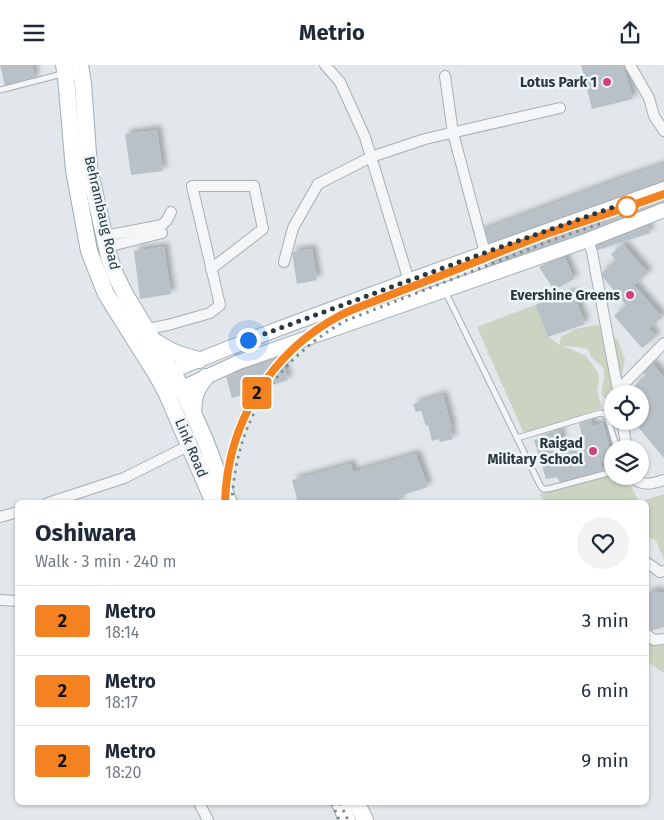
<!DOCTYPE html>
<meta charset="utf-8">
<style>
body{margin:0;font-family:"Fira Sans",sans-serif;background:#f2f2f3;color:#1f2937;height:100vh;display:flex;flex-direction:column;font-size:19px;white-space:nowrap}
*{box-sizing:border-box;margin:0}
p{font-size:16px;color:#747a83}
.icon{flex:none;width:28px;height:28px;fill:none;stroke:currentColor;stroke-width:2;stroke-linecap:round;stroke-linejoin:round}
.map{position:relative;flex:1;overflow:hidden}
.side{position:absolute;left:15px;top:435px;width:634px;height:305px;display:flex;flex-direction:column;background:#fff;border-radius:8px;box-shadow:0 1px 4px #0004}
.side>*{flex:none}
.badge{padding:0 10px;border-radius:4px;font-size:18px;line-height:32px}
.fabs{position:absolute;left:604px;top:320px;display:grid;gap:10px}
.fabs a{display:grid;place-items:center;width:45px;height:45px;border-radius:50%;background:#fff;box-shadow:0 1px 4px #0004;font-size:25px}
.you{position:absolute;width:25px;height:25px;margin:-12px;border:4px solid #fff;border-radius:50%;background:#1a73e8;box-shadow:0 0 0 8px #1a73e833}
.map>.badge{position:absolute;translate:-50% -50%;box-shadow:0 0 0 2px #fff}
.round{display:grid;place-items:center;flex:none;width:52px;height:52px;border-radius:26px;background:#f2f2f3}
.overview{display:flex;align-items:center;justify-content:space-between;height:85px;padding:0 20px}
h1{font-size:24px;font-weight:700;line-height:38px}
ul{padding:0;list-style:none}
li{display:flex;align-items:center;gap:15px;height:70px;padding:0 20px;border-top:1px solid #e0e1e3}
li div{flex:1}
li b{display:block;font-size:19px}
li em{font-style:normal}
li .badge{min-width:55px;font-weight:700;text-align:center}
header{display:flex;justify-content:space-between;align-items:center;height:65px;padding:0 20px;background:#fff;font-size:22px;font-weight:700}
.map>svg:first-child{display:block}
.green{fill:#cbd4c1}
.building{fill:#b8c1c7;filter:url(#shadow)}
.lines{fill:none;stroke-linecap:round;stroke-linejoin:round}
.lane-casing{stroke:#a6afb4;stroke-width:7}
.street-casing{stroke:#a6afb4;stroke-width:12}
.secondary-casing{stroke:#a6afb4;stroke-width:16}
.primary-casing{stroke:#9faeb6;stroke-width:18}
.lane{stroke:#f4f6f8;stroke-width:5}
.street{stroke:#f4f6f8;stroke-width:10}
.secondary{stroke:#fff;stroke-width:14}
.primary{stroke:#fff;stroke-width:16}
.rail{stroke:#798a94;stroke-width:3;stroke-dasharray:2.5 5;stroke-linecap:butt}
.line-casing{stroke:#fff;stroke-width:11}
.line{stroke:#f58220;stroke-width:8}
.walk{stroke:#283842;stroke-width:5;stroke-dasharray:0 9}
.poi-dot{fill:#d4417a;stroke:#f0f5f7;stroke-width:2}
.stop-dot{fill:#fff;stroke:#f58220;stroke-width:2.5}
.labels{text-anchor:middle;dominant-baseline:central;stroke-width:5;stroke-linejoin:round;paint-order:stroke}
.poi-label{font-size:14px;font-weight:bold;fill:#283842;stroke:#f0f5f7;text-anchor:end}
.street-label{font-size:14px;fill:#283842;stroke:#f0f5f7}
</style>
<header><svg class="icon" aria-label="menu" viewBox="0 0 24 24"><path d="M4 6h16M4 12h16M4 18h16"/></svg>Metrio<svg class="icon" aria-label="share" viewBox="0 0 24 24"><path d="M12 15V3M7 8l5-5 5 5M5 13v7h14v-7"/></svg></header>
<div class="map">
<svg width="664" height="755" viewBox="0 0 664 755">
<defs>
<filter id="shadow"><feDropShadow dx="4.5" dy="-4.5" stdDeviation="2.5" flood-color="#0004"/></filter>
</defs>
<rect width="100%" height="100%" fill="#e1e7ea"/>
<g class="green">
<polygon points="535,240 548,272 560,280 560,276 561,272 576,264 596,260 608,264 618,276 625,294 620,320 623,329 612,329 612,335 603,332 601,329 604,313 604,303 592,293 588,284 577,282 563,281 586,291 599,309 599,315 597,326 602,343 524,369 477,262"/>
<polygon points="612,409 612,411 626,411 639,437 664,429 664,495 656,475 646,472 646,438 544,437 540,429"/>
<polygon points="646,573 664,579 664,608 646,596"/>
</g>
<g class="building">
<polygon points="0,0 32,0 35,10 33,10 34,16 5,22"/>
<polygon points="581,0 623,0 633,34 592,44"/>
<polygon points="157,65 163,106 131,110 125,69"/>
<polygon points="664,99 664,148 493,210 475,168 614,116"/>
<polygon points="647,159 650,168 598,185 592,176"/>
<polygon points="623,179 648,208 634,220 662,252 649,263 656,271 642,283 614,251 626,240 600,209 616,195 611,189"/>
<polygon points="164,182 171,229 140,234 134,186"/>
<polygon points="312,184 317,215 297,219 292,187"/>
<polygon points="564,190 574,214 554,225 539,202"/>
<polygon points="573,227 585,259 548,272 535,240"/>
<polygon points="281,293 288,315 232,333 226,312"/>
<polygon points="652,298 664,312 664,393 633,356 640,356 640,330 641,329 634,321 646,310 642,306"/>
<polygon points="443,330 452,363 450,364 453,374 440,377 439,374 432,376 428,360 426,361 421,346 416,347 413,339"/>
<polygon points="591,354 593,361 603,358 612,392 612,394 601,398 603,408 561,419 557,412 546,414 534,375 548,373 547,368 560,365 562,379 567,387 581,384 582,371 579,358"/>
<polygon points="416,389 428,422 399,431 400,438 298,438 292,415 351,399 353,407"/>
<polygon points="654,526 664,528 664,562 650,566 646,548 646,529"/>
</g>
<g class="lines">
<g class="lane-casing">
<g id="lane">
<polyline points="0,25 62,9"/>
<polyline points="445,226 540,420 543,424 548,424 612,407"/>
<polyline points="517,373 600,348 605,349 608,354 617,384"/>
</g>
</g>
<g class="street-casing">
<g id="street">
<polyline points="325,0 340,17 365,72 409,216 414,236"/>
<polyline points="630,0 649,33 654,51 664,66"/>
<polyline points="445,11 453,68 485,188"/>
<polyline points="105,171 162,160 167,155 171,147"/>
<polyline points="588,175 592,187 618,325 664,278"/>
<polyline points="107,182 162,168"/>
<polyline points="284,197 293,163 318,119 371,92 425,74 560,43"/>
<polyline points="147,264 168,260 210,248 220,240 192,121 254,121 263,164 211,204"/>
<polyline points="622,356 627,384"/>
<path d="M632 411C641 422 652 419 664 415"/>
<polyline points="48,438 124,413 190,380"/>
<polyline points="0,452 18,447"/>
<polyline points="646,497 660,507 664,506"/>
<polyline points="0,535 18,536"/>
<polyline points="646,569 654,575 664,574"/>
<polyline points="199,738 208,755"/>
</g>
</g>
<g class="secondary-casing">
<g id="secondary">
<path d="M163 310C221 285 280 263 340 241 447 201 556 163 664 124"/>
<polyline points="173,327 239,297 588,175 664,145"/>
</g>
</g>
<g class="primary-casing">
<g id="primary">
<polyline points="64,0 66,12 74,105 89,186 106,229 158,312 167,329 214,438"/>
<polyline points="80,0 83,18 89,103 109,192 116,211 126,231 182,323 205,375 229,438"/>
<path d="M156 277C173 288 180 290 199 295"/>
<path d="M193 347C194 331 195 325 206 312"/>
<polyline points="340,738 347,755"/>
<polyline points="357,738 365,755"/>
</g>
</g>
<use href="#lane" class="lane"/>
<use href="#street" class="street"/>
<use href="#secondary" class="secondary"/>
<use href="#primary" class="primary"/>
<g class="rail">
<path d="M225 438C227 359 270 287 341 250 353 244 367 240 379 235 404 225 429 215 454 205 485 193 517 179 549 168 587 155 626 142 664 129"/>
<path d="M232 438C235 356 275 296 345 256L550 176 605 157"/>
<polyline points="332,738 339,755"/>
<polyline points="340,738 348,755"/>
</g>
</g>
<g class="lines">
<g class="line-casing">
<path id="line" d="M225 438C227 359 270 287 341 250 350 245 362 241 372 237 398 227 424 217 450 207 483 194 516 180 549 168 587 155 626 143 664 129"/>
</g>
<use href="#line" class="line"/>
<polyline class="walk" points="248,275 470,193 628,137 627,142"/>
</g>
<g class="poi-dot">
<circle cx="607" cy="17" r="5"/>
<circle cx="630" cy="230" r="5"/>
<circle cx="593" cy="386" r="5"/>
</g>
<circle class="stop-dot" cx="627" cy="142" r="10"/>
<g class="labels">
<g class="poi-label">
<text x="597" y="17">Lotus Park 1</text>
<text x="620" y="230">Evershine Greens</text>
<text x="583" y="378">Raigad<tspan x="583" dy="16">Military School</tspan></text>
</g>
<g class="street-label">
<text transform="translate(102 148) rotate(77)">Behrambaug Road</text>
<text transform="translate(191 383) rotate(67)">Link Road</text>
</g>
</g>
</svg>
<div class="fabs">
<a><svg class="icon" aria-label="locate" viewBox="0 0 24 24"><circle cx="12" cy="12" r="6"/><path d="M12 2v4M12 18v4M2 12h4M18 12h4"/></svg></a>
<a><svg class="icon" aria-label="layers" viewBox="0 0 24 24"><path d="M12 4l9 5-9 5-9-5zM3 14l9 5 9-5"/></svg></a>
</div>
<div class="you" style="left:248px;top:275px"></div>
<b class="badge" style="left:257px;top:328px;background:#f58220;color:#111">2</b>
<section class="side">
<div class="overview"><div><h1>Oshiwara</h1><p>Walk · 3 min · 240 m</p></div><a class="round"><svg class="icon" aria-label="heart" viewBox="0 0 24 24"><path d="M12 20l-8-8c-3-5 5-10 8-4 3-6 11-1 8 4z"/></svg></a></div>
<ul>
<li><span class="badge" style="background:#f58220;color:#111">2</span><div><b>Metro</b><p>18:14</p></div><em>3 min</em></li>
<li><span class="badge" style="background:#f58220;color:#111">2</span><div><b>Metro</b><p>18:17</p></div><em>6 min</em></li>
<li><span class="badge" style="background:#f58220;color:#111">2</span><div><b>Metro</b><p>18:20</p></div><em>9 min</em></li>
</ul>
</section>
</div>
